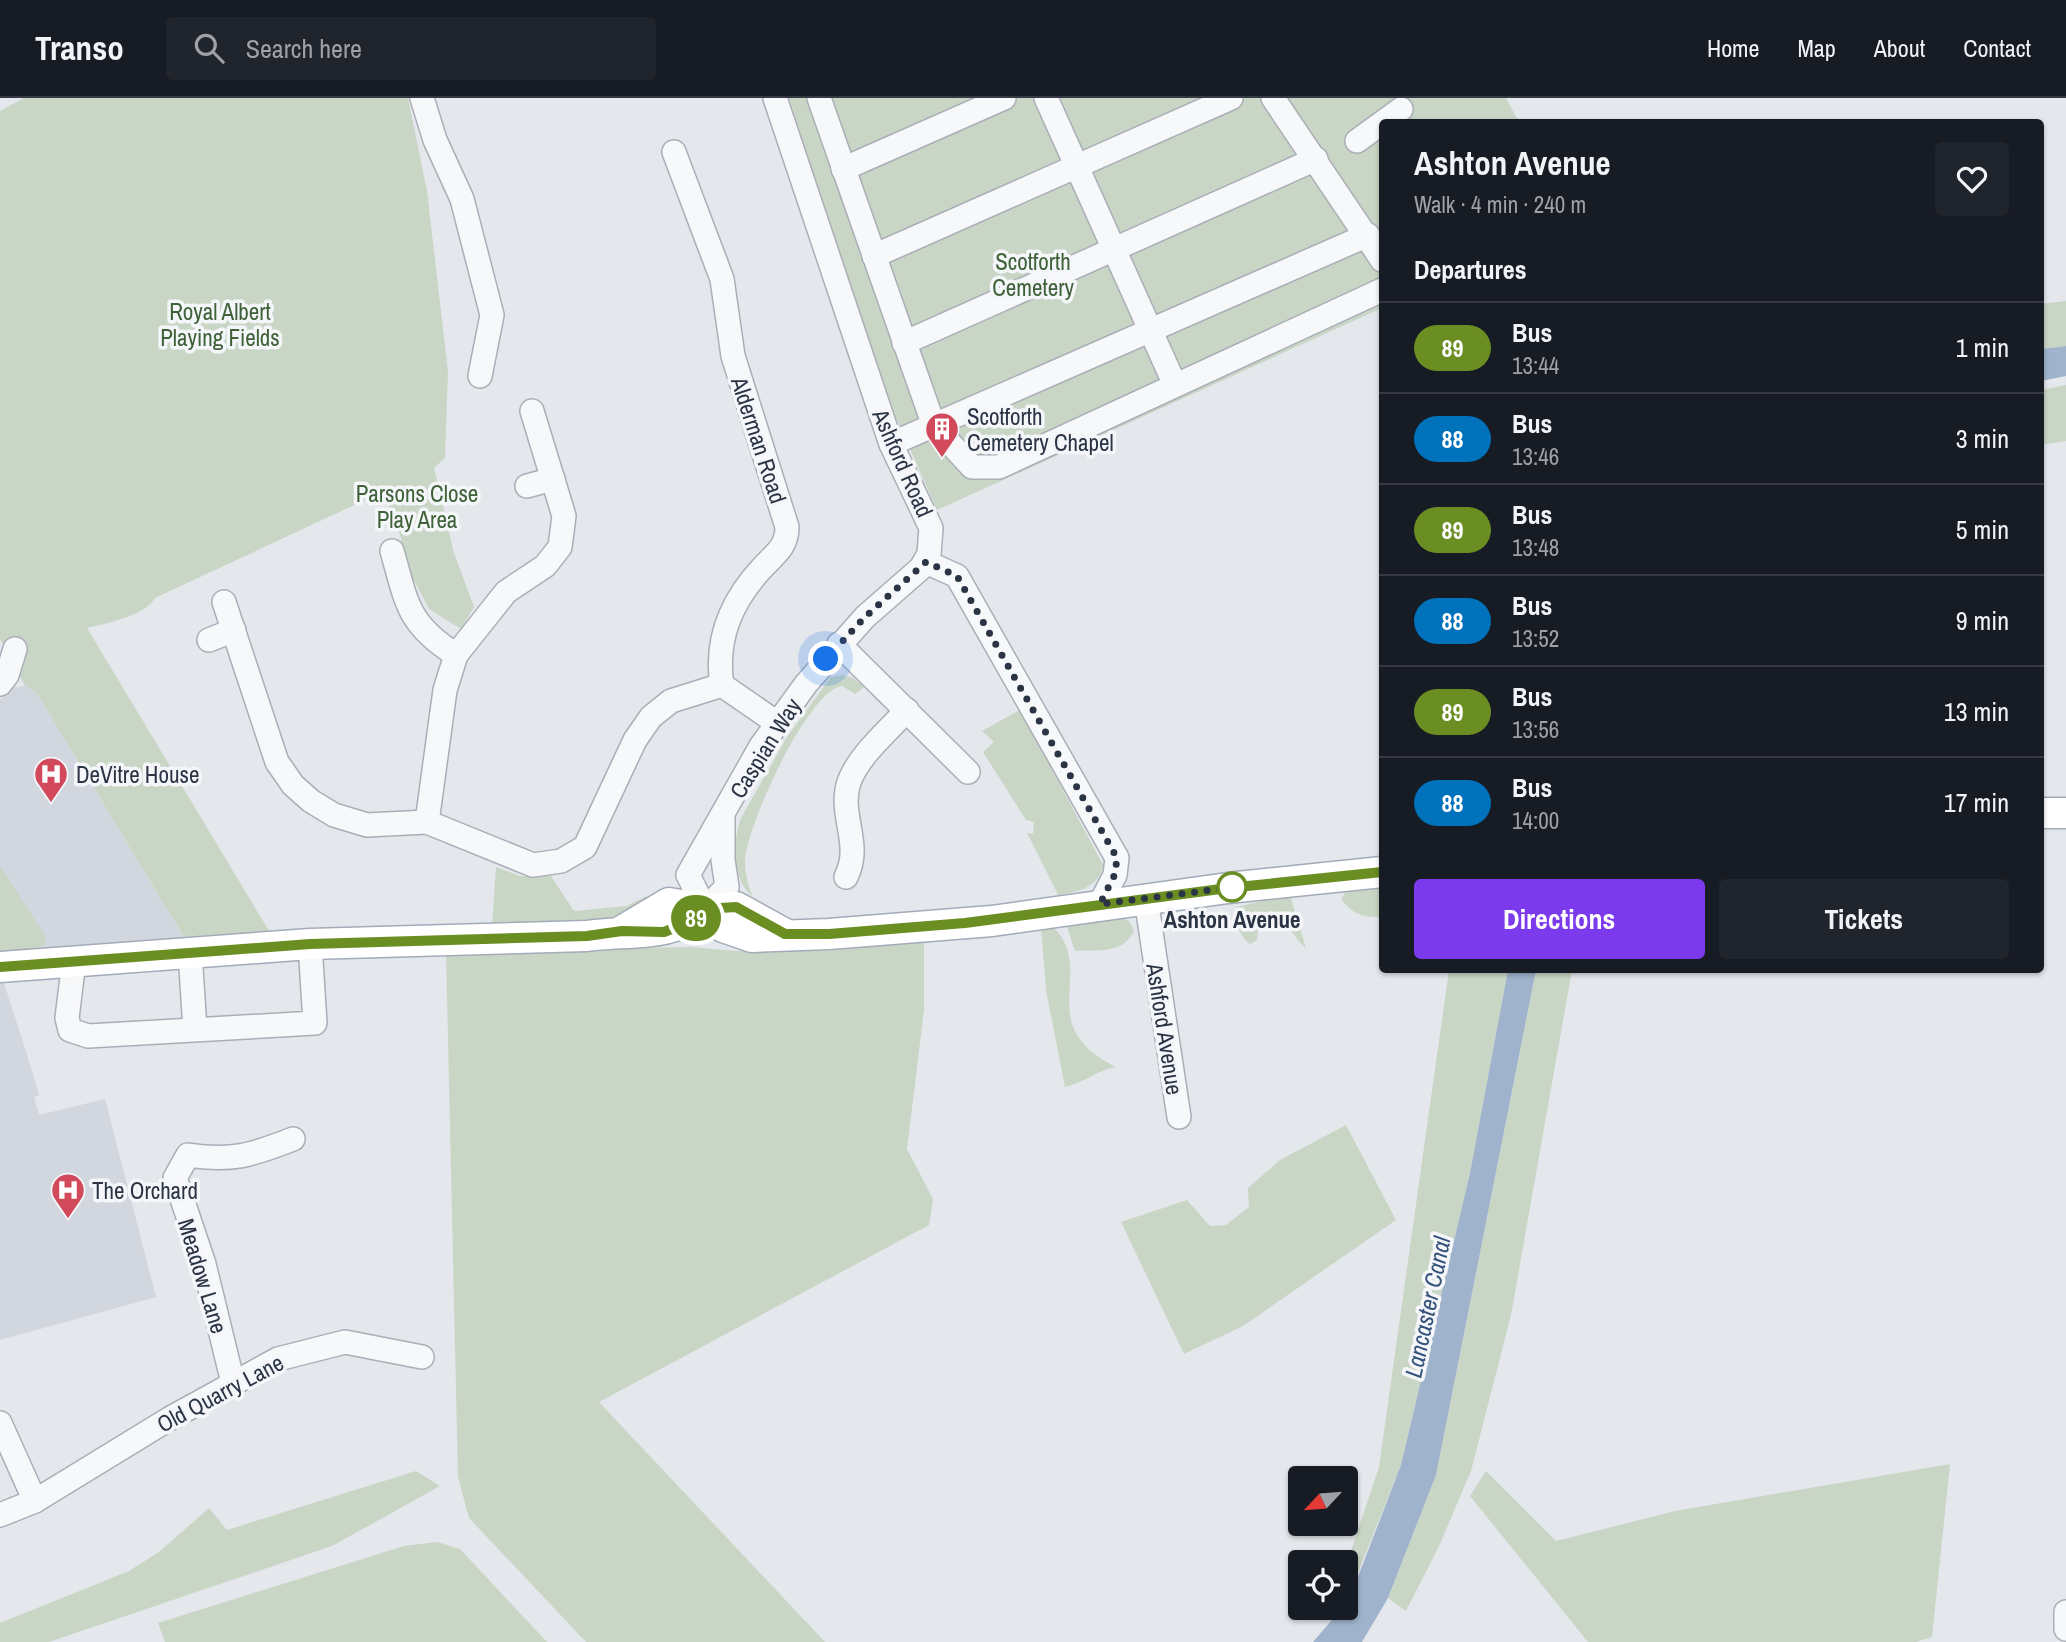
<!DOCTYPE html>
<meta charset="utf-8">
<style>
body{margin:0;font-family:"Archivo Narrow",sans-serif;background:#20242c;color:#f1f3f6;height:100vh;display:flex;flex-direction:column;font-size:26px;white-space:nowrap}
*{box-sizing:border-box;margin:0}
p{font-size:23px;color:#9ea1a6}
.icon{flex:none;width:38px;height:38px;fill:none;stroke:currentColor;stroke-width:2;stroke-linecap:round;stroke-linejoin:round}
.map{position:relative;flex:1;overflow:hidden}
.panel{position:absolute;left:1379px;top:21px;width:665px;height:854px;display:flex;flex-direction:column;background:#171b24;border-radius:7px;box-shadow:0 2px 5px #0004}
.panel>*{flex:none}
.badge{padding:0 14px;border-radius:23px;font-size:24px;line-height:46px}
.needle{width:46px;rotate:244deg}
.fabs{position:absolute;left:1288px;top:1368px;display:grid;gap:14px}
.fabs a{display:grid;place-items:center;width:70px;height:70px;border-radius:7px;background:#171b24;box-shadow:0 2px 5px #0004;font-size:35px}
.you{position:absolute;width:35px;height:35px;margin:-18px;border:5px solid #fff;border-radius:50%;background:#1a73e8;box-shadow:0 0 0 10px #1a73e833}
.map>.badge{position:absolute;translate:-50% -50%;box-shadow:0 0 0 4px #fff}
h2{padding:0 35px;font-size:26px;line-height:63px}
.round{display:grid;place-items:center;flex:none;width:74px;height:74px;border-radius:7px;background:#20242c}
.summary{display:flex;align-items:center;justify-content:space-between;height:119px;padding:0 35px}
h1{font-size:33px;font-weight:700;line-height:52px}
.action{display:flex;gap:14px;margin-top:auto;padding:14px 35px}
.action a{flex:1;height:80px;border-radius:7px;background:#7c3aed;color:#fff;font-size:28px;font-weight:700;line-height:80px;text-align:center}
.action a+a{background:#20242c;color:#f1f3f6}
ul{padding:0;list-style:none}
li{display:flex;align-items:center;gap:21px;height:91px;padding:0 35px;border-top:2px solid #363941}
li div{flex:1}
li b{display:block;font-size:26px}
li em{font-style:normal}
li .badge{min-width:77px;font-weight:700;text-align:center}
header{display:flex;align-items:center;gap:42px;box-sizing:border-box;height:98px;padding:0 35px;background:#171b24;border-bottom:2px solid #363941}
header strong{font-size:33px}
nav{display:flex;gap:38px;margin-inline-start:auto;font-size:24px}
.search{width:490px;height:63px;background:#20242c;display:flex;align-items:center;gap:18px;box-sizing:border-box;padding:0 24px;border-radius:7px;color:#9ea1a6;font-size:26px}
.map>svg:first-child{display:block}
.built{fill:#d2d6de}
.green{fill:#c9d6c5}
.water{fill:#9fb4cc}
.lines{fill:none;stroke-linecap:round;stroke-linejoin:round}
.minor-casing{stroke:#a9aeb7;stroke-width:26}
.major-casing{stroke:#a3abb8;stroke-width:33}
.minor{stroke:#f7f8fa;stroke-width:23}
.major{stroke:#fff;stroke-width:30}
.line-casing{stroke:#fff;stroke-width:16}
.line{stroke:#6b8e23;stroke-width:10}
.walk{stroke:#2b3445;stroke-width:7;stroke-dasharray:0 12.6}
.stop-dot{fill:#fff;stroke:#6b8e23;stroke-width:3.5}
.labels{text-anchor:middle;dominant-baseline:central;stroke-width:7;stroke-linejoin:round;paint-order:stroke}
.park-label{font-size:23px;fill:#3f6138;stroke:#f4f6f9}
.poi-label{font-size:23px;fill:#2b3445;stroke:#f4f6f9;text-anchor:start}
.street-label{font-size:23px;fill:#2b3445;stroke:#f4f6f9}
.stop-label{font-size:23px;font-weight:bold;fill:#2b3445;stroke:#f4f6f9}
.water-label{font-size:24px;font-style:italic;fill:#34527a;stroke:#f4f6f9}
</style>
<header>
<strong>Transo</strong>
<div class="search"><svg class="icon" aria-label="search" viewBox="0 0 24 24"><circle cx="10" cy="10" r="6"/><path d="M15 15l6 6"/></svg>Search here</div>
<nav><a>Home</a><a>Map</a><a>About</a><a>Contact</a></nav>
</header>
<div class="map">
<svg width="2066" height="1544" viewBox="0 0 2066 1544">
<rect width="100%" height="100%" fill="#e4e7ec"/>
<g class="built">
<polygon points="25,588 36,594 187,844 0,858 0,602 11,590"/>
<polygon points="0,882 3,882 29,963 39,997 34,999 39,1017 105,1001 156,1199 0,1242"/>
</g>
<g class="green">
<path d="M24 0H408L427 93 448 274 445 360 434 370 454 455 474 509 461 531 429 511 404 463 401 440 383 392 380 391 363 403 155 500C143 519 107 525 87 530L272 838 187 844 36 594 25 588 0 541V13Z"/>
<polygon points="789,0 1506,0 1519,24 1382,24 1382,210 937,412 881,286"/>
<polygon points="2066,203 2066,248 2041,251 2040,206"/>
<polygon points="2066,287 2066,343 2041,347 2041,292"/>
<path d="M842 577 853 580 864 589 855 596 842 588C808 592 746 729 745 763 745 775 748 789 753 799 731 780 732 746 741 720L787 639 831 579Z"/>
<path d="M1020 612 1103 767C1100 789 1078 794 1058 797L1027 735 1033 736 1034 724 1026 722 983 654 994 644 982 633Z"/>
<polygon points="0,769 46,839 45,846 33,852 0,858"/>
<path d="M496 769 520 778H551L574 813 627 808 646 798 650 807C600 833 548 827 492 827Z"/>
<path d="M1382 789V819C1364 820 1352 816 1341 801L1347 792Z"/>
<path d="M1290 797 1306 850C1295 842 1294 833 1284 824L1270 825 1258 831 1257 842 1250 846C1239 838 1235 823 1236 809Z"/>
<path d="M1123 820 1130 824 1134 833C1123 856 1098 852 1075 853L1066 826Z"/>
<path d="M1053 829C1098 873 1030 927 1116 969 1097 972 1084 985 1065 989L1046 892 1041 831Z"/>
<polygon points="924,843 924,912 907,1051 933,1101 929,1127 599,1304 825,1544 586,1544 469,1420 458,1379 446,854 692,849 735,853 829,853"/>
<polygon points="1449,872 1508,872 1470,1075 1401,1367 1346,1504 1346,1468 1379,1369"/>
<polygon points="1536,872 1572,872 1511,1217 1471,1373 1440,1446 1406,1513 1388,1500 1436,1377"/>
<polygon points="1346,1027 1396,1122 1243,1228 1184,1256 1121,1124 1187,1102 1210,1128 1226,1127 1249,1109 1248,1090 1280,1062"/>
<polygon points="1950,1366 1932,1539 1916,1544 1588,1544 1470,1398 1486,1373 1556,1443 1675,1413"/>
<polygon points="416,1373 440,1388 332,1448 49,1544 0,1544 0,1525 129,1473 159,1454 209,1410 227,1432"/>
<polygon points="437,1444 460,1451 547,1544 165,1544 158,1525 404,1448"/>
</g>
<g class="water">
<polygon points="2066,248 2066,278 2041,283 2041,251"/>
<polygon points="1508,872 1536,872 1436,1377 1388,1500 1362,1544 1313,1544 1342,1510 1346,1510 1401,1367 1470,1075"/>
</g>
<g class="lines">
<g class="minor-casing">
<g id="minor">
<polyline points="422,0 435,42 462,101 492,217 480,278"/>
<polyline points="819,0 934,328 972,369 999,369 1382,192"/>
<polyline points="1046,0 1175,287"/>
<polyline points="1273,0 1382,162"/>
<polyline points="1357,43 1401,11"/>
<path d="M674 54 722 181 733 258 787 429C787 449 775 456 763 469 731 503 715 541 722 587"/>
<polyline points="843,71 1004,0"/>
<polyline points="874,158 1231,0"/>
<polyline points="904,245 1316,61"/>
<polyline points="891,346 1368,137"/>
<polyline points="527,388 553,381"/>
<path d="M392 453C407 505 407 526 456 557"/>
<polyline points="926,464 957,478 1117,760 1115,777 1100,806"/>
<polyline points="224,504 277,664 293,687 311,703 334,717 367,727 427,724 533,767 561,763 585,749 635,642 651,619 671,603 722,587 777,625"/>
<polyline points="209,542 234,532"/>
<polyline points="839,546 968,674"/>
<polyline points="0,586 7,577 15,551"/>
<polyline points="723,717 723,762 727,789 705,811 688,777 761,648 806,586 865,519 921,470 929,456 931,430 891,346 775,0"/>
<polyline points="427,724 445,592 456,557 506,494 545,468 560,449 564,418 532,313"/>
<path d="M846 779C863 746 838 717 849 684 859 657 888 633 907 612"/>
<polyline points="1146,801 1179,1019"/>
<polyline points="190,855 195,931"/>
<polyline points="74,863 67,920 70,932 88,938 315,925 310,846"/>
<path d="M233 1285 204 1166 175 1080 188 1057C232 1064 252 1057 293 1041"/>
<polyline points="0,1325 35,1403"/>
<polyline points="0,1417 35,1403 169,1321 278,1261 345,1244 422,1259"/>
<polyline points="2066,1514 2066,1531"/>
</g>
</g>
<g class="major-casing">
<g id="major">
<polyline points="2040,715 2066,715"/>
<polyline points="705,811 723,829 752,839 829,836 992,823 1228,790 1382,774"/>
<polyline points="622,833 669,805 705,811 736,809 785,836"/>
<path d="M0 869 310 846 587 838C629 832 670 841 705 811"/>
</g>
</g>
<use href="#minor" class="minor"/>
<use href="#major" class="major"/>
</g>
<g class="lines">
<g class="line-casing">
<polyline id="line" points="0,869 310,846 587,838 622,833 664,834 692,823 705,811 736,809 785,836 829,836 965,825 1228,790 1382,774"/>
</g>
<use href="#line" class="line"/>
<polyline class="walk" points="826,561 865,519 926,464 957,478 1117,760 1115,776 1100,806 1236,789 1232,789"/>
</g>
<defs>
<g id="building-pin" transform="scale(1.75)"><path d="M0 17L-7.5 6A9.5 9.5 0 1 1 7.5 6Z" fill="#d1495b" stroke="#f4f6f9"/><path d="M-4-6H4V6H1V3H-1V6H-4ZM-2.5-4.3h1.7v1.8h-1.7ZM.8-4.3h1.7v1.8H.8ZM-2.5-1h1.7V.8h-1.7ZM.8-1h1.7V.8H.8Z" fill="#fff"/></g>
<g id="hospital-pin" transform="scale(1.75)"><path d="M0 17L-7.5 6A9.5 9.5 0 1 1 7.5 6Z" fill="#d1495b" stroke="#f4f6f9"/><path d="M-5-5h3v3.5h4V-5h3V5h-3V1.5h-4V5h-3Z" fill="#fff"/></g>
</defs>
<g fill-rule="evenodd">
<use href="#building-pin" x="942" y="331"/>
<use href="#hospital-pin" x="51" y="676"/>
<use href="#hospital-pin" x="68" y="1092"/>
</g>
<circle class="stop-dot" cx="1232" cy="789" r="14"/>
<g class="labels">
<g class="park-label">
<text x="1033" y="163">Scotforth<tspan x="1033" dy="26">Cemetery</tspan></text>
<text x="220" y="213">Royal Albert<tspan x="220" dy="26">Playing Fields</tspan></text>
<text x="417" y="395">Parsons Close<tspan x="417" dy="26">Play Area</tspan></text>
</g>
<g class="poi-label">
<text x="967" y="318">Scotforth<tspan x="967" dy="26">Cemetery Chapel</tspan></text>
<text x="76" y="676">DeVitre House</text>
<text x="92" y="1092">The Orchard</text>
</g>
<g class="street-label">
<text transform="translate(759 342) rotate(72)">Alderman Road</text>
<text transform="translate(903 365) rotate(66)">Ashford Road</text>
<text transform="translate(765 650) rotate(-58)">Caspian Way</text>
<text transform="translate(1165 931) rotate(81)">Ashford Avenue</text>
<text transform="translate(203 1178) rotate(73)">Meadow Lane</text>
<text transform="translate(220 1295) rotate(-28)">Old Quarry Lane</text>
</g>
<g class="stop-label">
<text x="1232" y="821">Ashton Avenue</text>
</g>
<g class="water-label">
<text transform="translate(1427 1209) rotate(-78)">Lancaster Canal</text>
</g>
</g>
</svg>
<div class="fabs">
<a><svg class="needle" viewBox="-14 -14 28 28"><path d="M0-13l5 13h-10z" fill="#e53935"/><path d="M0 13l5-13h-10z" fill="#9ea1a6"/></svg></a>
<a><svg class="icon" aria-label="locate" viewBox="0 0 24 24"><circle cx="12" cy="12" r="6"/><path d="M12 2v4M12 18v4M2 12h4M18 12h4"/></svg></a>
</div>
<div class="you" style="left:826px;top:561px"></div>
<b class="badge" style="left:696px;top:820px;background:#6b8e23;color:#fff">89</b>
<section class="panel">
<div class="summary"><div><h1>Ashton Avenue</h1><p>Walk · 4 min · 240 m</p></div><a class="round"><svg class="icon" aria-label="heart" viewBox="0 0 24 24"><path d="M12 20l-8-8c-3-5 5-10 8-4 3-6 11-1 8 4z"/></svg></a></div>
<h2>Departures</h2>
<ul>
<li><span class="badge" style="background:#6b8e23;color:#fff">89</span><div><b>Bus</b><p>13:44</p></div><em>1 min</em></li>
<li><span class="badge" style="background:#0072bc;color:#fff">88</span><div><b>Bus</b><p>13:46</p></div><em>3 min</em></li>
<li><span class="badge" style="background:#6b8e23;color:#fff">89</span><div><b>Bus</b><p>13:48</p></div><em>5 min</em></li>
<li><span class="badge" style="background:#0072bc;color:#fff">88</span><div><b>Bus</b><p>13:52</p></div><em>9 min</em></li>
<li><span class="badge" style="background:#6b8e23;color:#fff">89</span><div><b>Bus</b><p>13:56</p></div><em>13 min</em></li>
<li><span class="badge" style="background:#0072bc;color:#fff">88</span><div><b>Bus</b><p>14:00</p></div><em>17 min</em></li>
</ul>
<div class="action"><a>Directions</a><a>Tickets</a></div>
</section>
</div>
